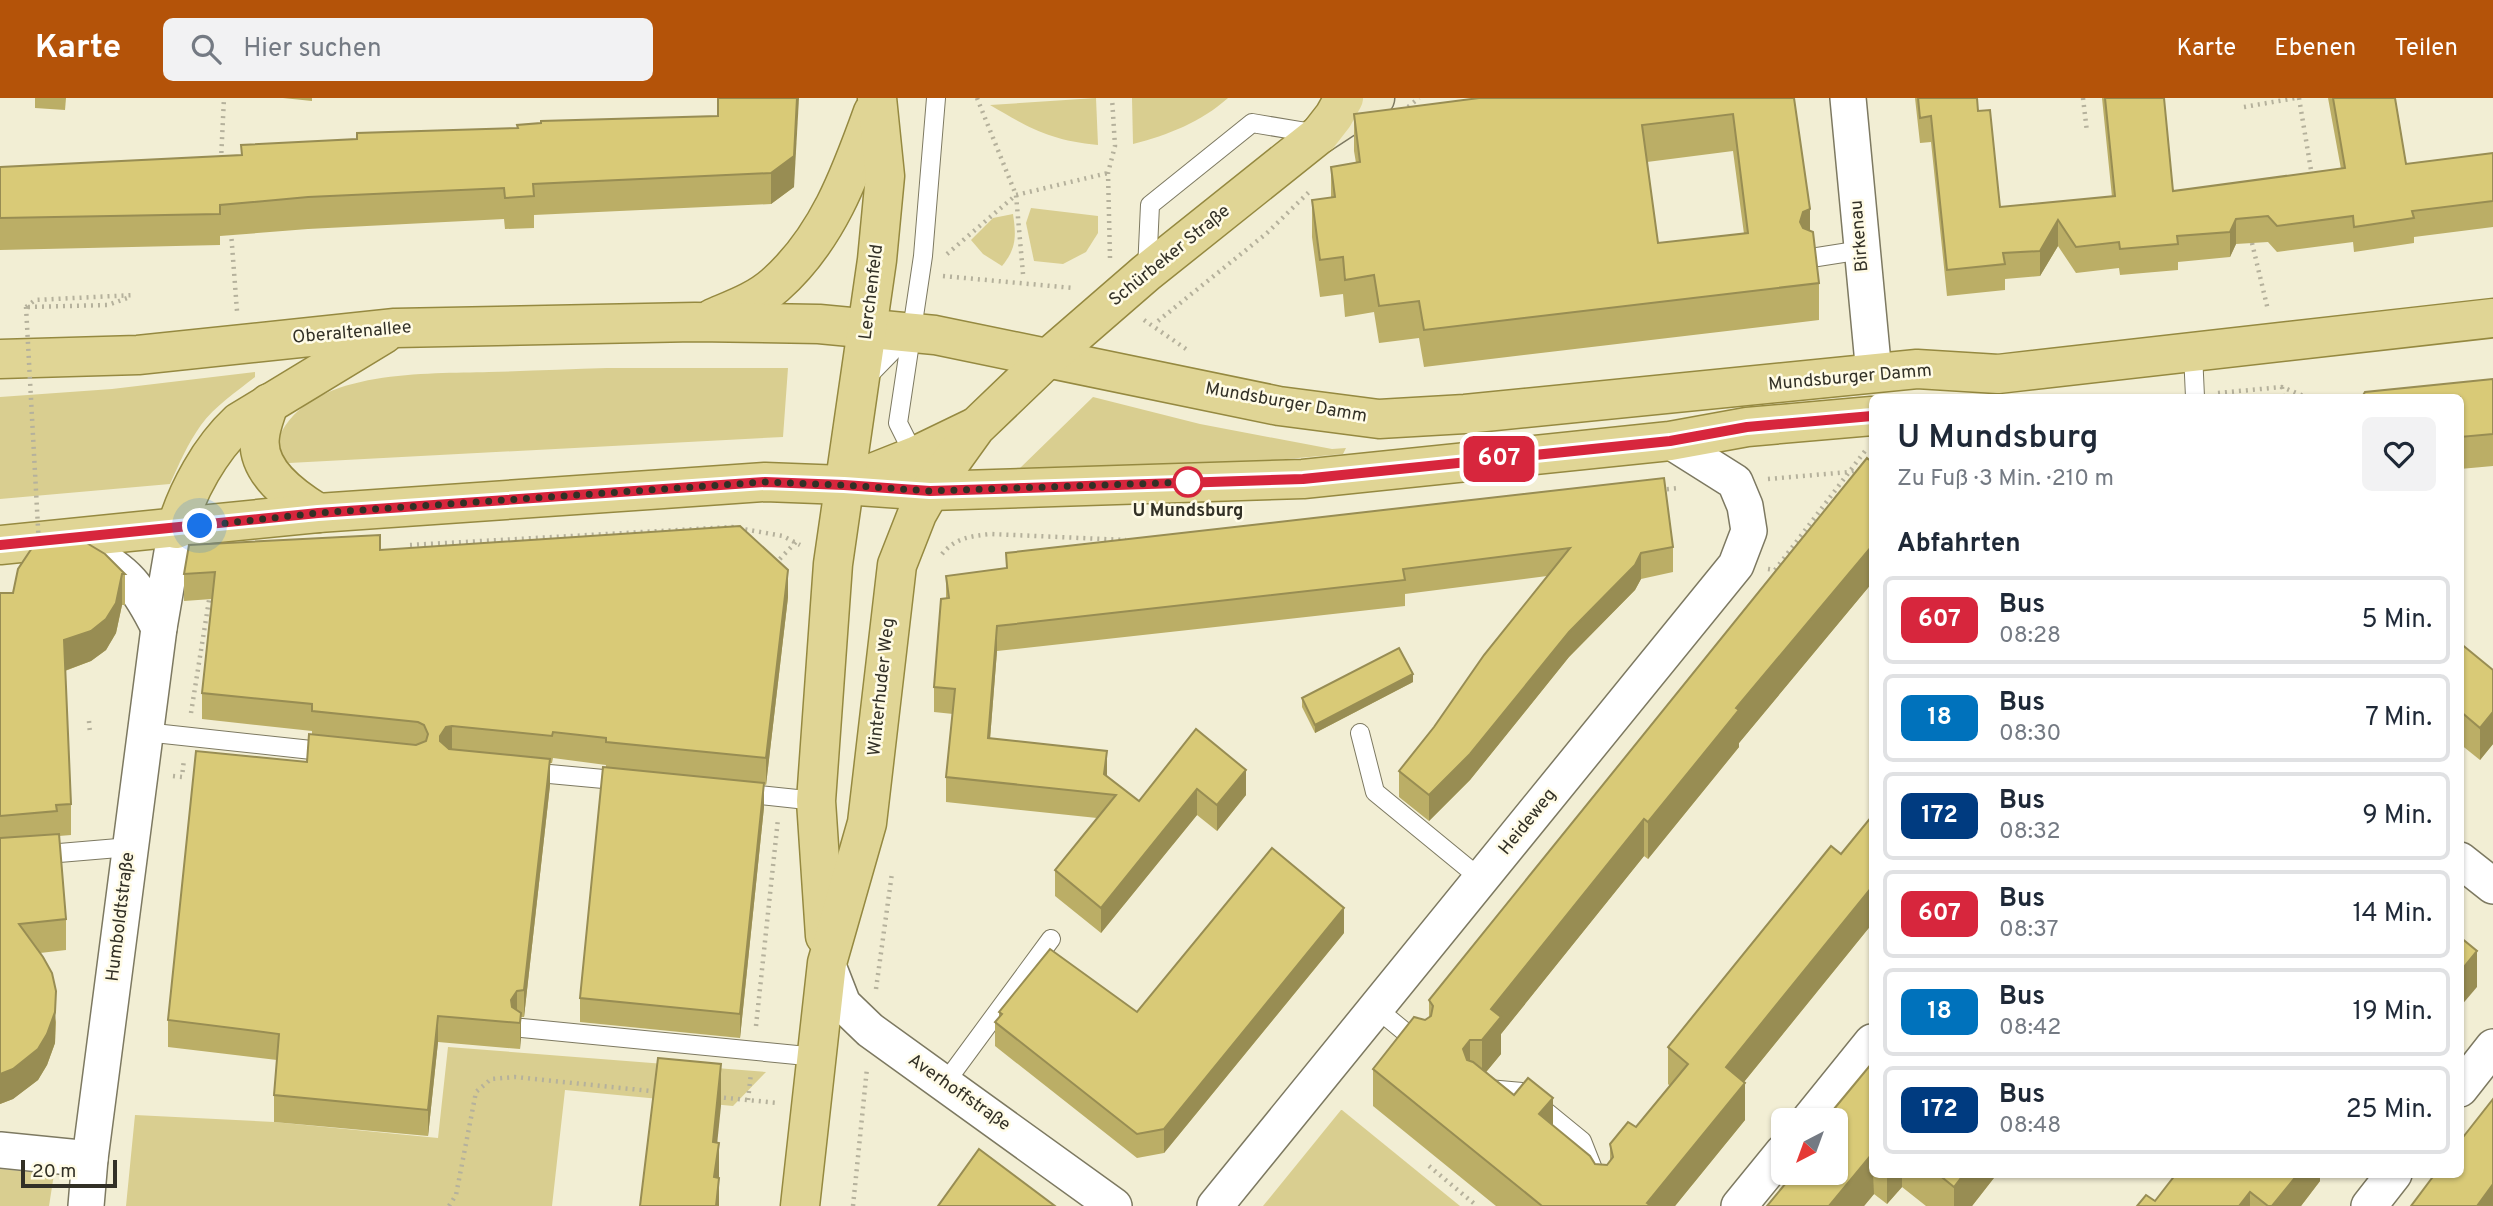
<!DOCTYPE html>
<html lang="de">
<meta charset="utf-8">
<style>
body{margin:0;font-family:Overpass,sans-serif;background:#f2f2f3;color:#1f2937;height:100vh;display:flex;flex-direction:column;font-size:26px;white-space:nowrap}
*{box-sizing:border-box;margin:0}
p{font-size:23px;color:#747a83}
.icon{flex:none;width:38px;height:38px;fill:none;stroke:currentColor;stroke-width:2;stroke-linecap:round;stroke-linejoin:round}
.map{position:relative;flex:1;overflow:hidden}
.side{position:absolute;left:1869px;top:296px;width:595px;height:784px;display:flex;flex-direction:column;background:#fff;border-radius:10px;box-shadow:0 2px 5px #0004}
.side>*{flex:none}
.badge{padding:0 14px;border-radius:10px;font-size:24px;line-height:46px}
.needle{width:46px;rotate:221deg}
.controls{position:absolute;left:1771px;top:1010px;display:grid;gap:14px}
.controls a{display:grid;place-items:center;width:77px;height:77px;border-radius:10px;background:#fff;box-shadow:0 2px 5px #0004;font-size:35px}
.scale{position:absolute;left:21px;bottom:18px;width:96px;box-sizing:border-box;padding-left:7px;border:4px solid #323026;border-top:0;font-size:19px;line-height:24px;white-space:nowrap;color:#323026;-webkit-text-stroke:5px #fffbe6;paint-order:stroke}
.you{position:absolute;width:35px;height:35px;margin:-18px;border:5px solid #fff;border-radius:50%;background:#1a73e8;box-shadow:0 0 0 10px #1a73e833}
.map>.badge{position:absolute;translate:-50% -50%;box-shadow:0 0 0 4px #fff}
h2{padding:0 28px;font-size:26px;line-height:63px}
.round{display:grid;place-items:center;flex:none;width:74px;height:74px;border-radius:10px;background:#f2f2f3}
.summary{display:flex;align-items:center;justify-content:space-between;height:119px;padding:0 28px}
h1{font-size:33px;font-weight:600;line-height:52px}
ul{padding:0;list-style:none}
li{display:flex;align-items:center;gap:21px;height:88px;margin:0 14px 10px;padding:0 14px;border:4px solid #e0e1e3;border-radius:10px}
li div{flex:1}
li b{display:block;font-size:26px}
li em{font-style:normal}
li .badge{min-width:77px;font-weight:700;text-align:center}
header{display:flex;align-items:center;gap:42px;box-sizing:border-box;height:98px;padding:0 35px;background:#b45309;color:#fff}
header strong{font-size:33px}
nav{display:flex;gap:38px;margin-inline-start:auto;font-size:24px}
.search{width:490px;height:63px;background:#f2f2f3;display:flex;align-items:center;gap:18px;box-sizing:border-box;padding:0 24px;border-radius:10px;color:#747a83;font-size:26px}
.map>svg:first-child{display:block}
.green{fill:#d9ce90}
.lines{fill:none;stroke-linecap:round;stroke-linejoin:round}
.lane-casing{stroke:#7d7961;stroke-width:20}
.street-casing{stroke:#7d7961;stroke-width:38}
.secondary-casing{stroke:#7d7961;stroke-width:41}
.primary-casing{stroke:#958940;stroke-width:41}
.path{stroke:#b5b19c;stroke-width:4.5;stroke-dasharray:2 5;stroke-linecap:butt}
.lane{stroke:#fff;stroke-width:18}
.street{stroke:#fff;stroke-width:35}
.secondary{stroke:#efeaca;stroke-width:38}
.primary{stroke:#e0d595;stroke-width:38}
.path-bridge{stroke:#b5b19c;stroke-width:4.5;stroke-dasharray:2 5;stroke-linecap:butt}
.wall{fill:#bbae66;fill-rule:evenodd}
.shaded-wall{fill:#988d53}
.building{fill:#d9ca77;stroke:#988d53;stroke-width:2;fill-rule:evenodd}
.line-casing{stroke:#fff;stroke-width:16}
.line{stroke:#d7263d;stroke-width:10}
.walk{stroke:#323026;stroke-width:7;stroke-dasharray:0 12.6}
.stop-dot{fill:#fff;stroke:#d7263d;stroke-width:3.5}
.labels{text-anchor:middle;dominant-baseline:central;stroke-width:5;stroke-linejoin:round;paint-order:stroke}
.street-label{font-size:18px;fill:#323026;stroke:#fffbe6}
.stop-label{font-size:18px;font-weight:bold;fill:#323026;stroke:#fffbe6}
</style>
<header>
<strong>Karte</strong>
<div class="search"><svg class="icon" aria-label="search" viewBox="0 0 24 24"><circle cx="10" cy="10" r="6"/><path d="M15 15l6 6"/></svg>Hier suchen</div>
<nav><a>Karte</a><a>Ebenen</a><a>Teilen</a></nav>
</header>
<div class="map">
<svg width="2493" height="1108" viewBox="0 0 2493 1108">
<rect width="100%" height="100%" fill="#f2eed4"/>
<g class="green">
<path d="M1096 0 1098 47C1050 42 1031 31 990 7Z"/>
<path d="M1132 0H1228C1201 24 1168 37 1133 46Z"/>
<polygon points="1031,110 1098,118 1098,135 1086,154 1063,166 1034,163 1026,125"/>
<path d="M1013 116C1016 137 1017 150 1002 168L983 156 971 142 993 120Z"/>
<path d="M607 270H788L783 339 289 365C278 358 275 345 282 333 317 271 427 276 489 274 529 273 568 271 607 270Z"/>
<path d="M255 274V279C236 294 215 308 201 327 188 345 179 366 170 386L0 401V299L112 291Z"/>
<polygon points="1093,299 1200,326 1332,351 1346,350 1343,356 1188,370 1018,372"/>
<polygon points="448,949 766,974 733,1008 565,992 552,1108 126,1108 135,1017 274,1024 438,1040"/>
<polygon points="1341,1012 1342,1012 1460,1108 1263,1108"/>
<polygon points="0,1071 54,1076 49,1108 0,1108"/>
</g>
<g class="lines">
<g class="lane-casing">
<g id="lane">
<polyline points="1811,160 1862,152"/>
<polyline points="1147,172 1150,107 1252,25 1318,36"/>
<polyline points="2193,255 2195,299"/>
<polyline points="867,279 908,237"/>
<polyline points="916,361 898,325 923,158 936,0"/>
<polyline points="145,634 330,654"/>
<polyline points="1360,635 1375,694 1481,781"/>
<polyline points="528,674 625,683"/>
<polyline points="740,695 816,703"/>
<polyline points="0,760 130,749"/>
<polyline points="1376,910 1422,948"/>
<polyline points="522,930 817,959"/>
<polyline points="945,985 1051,841"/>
<polyline points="1488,991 1522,994 1582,1043 1595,1076"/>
</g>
</g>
<g class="street-casing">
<g id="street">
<polyline points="1848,0 1874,276"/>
<path d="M87 453C127 473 139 490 159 530"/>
<polyline points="2460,762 2493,788"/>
<polyline points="827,865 843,906 870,932 1114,1108"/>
<polyline points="2460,991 2493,949"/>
<polyline points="1809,1022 1872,944"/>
<polyline points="0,1052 90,1061"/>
<polyline points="86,1108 90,1061 159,530 176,431"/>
<polyline points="1215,1108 1736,467 1749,433 1745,408 1735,384 1670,343"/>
<polyline points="1739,1108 1783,1054"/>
<polyline points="2369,1108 2394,1076"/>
</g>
</g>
<g class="secondary-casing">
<polyline id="secondary" points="1320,36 1375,0"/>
</g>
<g class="primary-casing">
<g id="primary">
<path d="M713 220C734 211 757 203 775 187 827 141 850 78 873 14"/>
<polyline points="0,261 138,257 395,230 695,224 819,226 935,237 1279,308 1379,321 1465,316 1917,271 1998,276 2493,220"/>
<path d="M269 305C266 316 261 327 260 338 255 373 292 399 318 415"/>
<polyline points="852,383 915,358 973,330"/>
<path d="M176 431C187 393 210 351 239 324L384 236"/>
<polyline points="0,447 318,415 765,384 844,387 930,393 1303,381 1670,343 1747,329 1872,318"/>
<polyline points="825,838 816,703 833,466 877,162 885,78 877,0"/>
<polyline points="800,1108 827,865 867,725 897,467 917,416 930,393 976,329 1048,260 1146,175 1320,36 1334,18 1344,0"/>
</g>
</g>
<g class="path">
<polyline points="977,0 1016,97 1023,176"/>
<polyline points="2083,0 2087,34"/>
<polyline points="2299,0 2312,78"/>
<polyline points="1408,9 1419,0"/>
<polyline points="2244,9 2296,0"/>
<polyline points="221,62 224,0"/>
<polyline points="231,134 237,213"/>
<polyline points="2252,145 2268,212"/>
<polyline points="947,156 1016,97 1108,75"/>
<polyline points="1110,160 1108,75 1115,48 1112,0"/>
<polyline points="943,178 1073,190"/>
<polyline points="26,209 35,202 134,197"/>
<polyline points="28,209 108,207 130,199"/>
<polyline points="1144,222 1186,251"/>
<polyline points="1158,223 1267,135 1309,94"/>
<polyline points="2282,289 2283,299"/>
<polyline points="2218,295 2282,289 2306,299"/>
<polyline points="1768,381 1849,374 1860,371"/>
<polyline points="1660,392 1679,390"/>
<polyline points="410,447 732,429 783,438 800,447"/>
<path d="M942 456C955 440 971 438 991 436L1126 442"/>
<polyline points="775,466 796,444"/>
<polyline points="1768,471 1775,472 1865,353"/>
<polyline points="191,615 210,496"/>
<polyline points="89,623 90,636"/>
<polyline points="173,678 182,679 184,661"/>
<polyline points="876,891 892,775"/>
<polyline points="756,928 778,721"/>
<polyline points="717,999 778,1005"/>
<polyline points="748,1002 751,975"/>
<polyline points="1429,1068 1477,1108"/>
<polyline points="449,1108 456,1097 476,994 491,981 515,979 660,994"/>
<polyline points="853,1108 867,970"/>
</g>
<use href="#lane" class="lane"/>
<use href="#street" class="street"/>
<use href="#secondary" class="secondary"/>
<use href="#primary" class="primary"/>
<polyline class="path-bridge" points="26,209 39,448"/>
</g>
<g class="wall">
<polygon points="35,0 66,0 65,12 35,10"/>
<polygon points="283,0 312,0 312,3"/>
<polygon points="718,0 794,89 771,106 534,117 534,130 505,131 504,121 308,131 220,138 220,147 0,152 0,69 241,57 357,41 517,30 718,18"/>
<path d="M1794 0 1810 133 1819 185V222L1424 269 1419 240 1379 245 1374 214 1345 219 1343 196 1320 199 1312 139V102L1331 100V69L1356 65 1354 53V16ZM1733 53 1744 136 1658 145 1647 64Z"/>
<polygon points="1915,0 1977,0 1978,13 2000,109 2112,99 2102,0 2164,0 2173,93 2341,71 2328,0 2395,0 2406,66 2493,55 2493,129 2414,139 2414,145 2354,154 2353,144 2277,154 2268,144 2236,146 2230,159 2178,164 2178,172 2120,177 2119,170 2076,175 2058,148 2040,178 2005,181 2005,192 1947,198 1931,44 1920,45"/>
<polygon points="2493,281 2493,368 2460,371 2460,299"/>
<polygon points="1872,364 1872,485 1739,645 1739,649 1648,761 1644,758 1501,936 1501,956 1486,974 1553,1028 1595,1066 1607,1067 1610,1063 1610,1046 1636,1029 1670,988 1668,986 1668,949 1841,756 1872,719 1872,826 1744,984 1745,1022 1675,1108 1496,1108 1373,1008 1373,971 1429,919 1429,902"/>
<polygon points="1673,449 1673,474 1641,481 1635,492 1569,559 1470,682 1429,723 1399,699 1399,673 1434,629 1547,478 1405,496 1405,508 997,553 990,641 1107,678 1139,703 1196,631 1246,697 1217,733 1197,717 1101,835 1055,798 1055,772 1097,720 946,704 946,679 953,616 934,614 934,589 946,500 946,478 1006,470 1006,455"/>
<polygon points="380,452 788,499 766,687 764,686 764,709 740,940 580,924 580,900 606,667 553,660 552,665 550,665 550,687 524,919 521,919 520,951 438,944 428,1038 274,1024 274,997 277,962 168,949 168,922 307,664 312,636 312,633 202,621 202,595 212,501 184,503 184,476"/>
<polygon points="125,476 125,507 122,507 116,535 106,552 91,563 65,573 71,706 71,737 59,738 66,821 66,852 40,855 56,924 55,945 47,967 38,982 13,1001 0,1006 0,495 13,495"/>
<polygon points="2460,545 2493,572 2493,646 2480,662 2460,646"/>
<polygon points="1413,584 1315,635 1302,609 1302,600"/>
<polygon points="1344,835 1164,1055 1137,1060 995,948 995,924 999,919 999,914 1137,914"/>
<polygon points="1872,965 1872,1076 1997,1076 1972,1108 1926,1108 1902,1089 1887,1106 1874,1096 1864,1108 1767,1108 1836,1074 1836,1022 1829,1022 1829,1017"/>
<polygon points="2320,1076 2320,1083 2301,1108 2137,1108 2155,1103"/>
</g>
<g class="shaded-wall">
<polygon points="797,0 799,0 794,89 771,106 771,75"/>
<polygon points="1810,111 1810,149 1800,124 1803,114"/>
<polygon points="2236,121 2236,146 2230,159 2230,134"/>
<polygon points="2058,122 2058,148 2040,178 2040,153"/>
<polygon points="1872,448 1872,485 1739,645 1739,649 1648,761 1648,724 1736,610"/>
<polygon points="1641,455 1641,481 1635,492 1569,559 1470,682 1429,723 1429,697 1569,534"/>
<polygon points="788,472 788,499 766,687 766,660"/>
<polygon points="122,476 122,507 116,535 106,552 91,563 64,573 64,542"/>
<polygon points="997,528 997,553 988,666 988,640"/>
<polygon points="1413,576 1413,584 1315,635 1315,627"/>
<polygon points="2493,614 2493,646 2480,662 2480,630"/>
<polygon points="452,628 452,655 440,664 440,638 446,629"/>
<polygon points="1107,653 1107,679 1104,676"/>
<polygon points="550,661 550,687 524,919 524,892"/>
<polygon points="1246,672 1246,697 1217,733 1217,707"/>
<polygon points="764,685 764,709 740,940 740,916"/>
<polygon points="1197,691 1197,717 1101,835 1101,810"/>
<polygon points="1644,721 1644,758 1501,936 1501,956 1482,979 1482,942 1491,911"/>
<polygon points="1872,789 1872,826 1726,1006 1726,969"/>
<polygon points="1344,810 1344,835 1164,1055 1164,1031"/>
<polygon points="2477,853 2477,889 2460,909 2460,874"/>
<polygon points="56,893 55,945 47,967 38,982 13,1001 0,1006 0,976"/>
<polygon points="517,893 517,920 514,924 511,902"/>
<polygon points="521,915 521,941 520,951 520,925"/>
<polygon points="438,918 438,944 428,1038 428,1012"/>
<polygon points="1470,942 1470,980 1463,951"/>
<polygon points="721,966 721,1008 713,1086 713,1044"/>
<polygon points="1745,985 1745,1022 1675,1108 1647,1108 1647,1105"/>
<polygon points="1553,1000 1553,1037 1539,1016"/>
<polygon points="719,1045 719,1108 714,1108 714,1079"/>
<polygon points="1872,1056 1874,1096 1864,1108 1829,1108"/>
<polygon points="1887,1076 1902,1076 1902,1089 1887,1106"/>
<polygon points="1964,1076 1997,1076 1972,1108 1954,1108 1954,1089"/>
<polygon points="2298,1076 2320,1076 2320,1083 2301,1108 2272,1108"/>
<polygon points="2493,1086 2493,1108 2477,1108"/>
<polygon points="2250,1094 2250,1108 2239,1108"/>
</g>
<g class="building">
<polygon points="718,0 797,0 794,58 771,75 533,86 534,98 505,100 504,90 308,99 220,107 220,116 0,120 0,69 242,57 241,47 357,41 357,35 518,30 517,27 541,25 541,23 718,18"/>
<path d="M1479 0H1794L1810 111 1803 114 1800 124 1803 130 1813 134 1819 185 1424 232 1419 203 1379 208 1374 177 1345 182 1343 159 1320 162 1312 102 1335 99 1331 69 1360 64 1354 16ZM1733 16 1748 135 1658 145 1642 27Z"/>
<polygon points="1918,0 1977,0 1978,13 1990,12 2000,109 2115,98 2105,0 2164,0 2173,93 2345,70 2333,0 2395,0 2406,66 2493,55 2493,103 2412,113 2414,120 2354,129 2353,118 2277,128 2268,118 2236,121 2230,134 2177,138 2178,146 2120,151 2119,144 2076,149 2058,122 2040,153 2003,155 2005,166 1947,172 1931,18 1920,20"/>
<polygon points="2493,281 2493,336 2460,339 2460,299 2362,299 2365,294"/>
<polygon points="1867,360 1872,364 1872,448 1736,610 1739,612 1648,724 1644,721 1491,911 1501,919 1482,942 1470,942 1463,951 1467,962 1473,964 1514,997 1528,980 1553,1000 1539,1016 1590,1058 1595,1066 1607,1067 1613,1059 1610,1046 1628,1024 1636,1029 1688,966 1668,949 1831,748 1841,756 1872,718 1872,789 1726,969 1745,985 1647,1105 1649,1106 1648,1108 1542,1108 1373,971 1414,919 1425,922 1431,918 1433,908 1429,902"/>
<polygon points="1664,380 1673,449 1641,455 1635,467 1569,534 1470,656 1429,697 1399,673 1434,629 1484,557 1570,450 1403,471 1405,482 997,528 988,640 1107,653 1104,676 1139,703 1196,631 1246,672 1217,707 1197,691 1101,810 1055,772 1116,697 946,679 955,591 934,589 941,501 949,500 946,478 1007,470 1006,455"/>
<polygon points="740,428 788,472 766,660 606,644 606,640 553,634 552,638 452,628 446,629 440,638 440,643 449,651 550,661 524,892 517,893 511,902 512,909 521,915 520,925 438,918 428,1012 274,997 279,936 168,922 196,653 307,664 309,636 416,647 426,643 428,636 424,627 418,624 312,613 312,606 202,595 215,474 184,476 189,447 380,437 380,452"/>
<polygon points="70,435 105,456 125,476 122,476 116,505 106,521 91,533 64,542 71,706 56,707 57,713 0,718 0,495 13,495 18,471 32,450 47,440"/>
<polygon points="2460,545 2493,572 2493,614 2480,630 2460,613"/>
<polygon points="1399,550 1413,576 1315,627 1302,600"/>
<polygon points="603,669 764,685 740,916 580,900"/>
<polygon points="59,736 66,821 19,826 43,859 52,875 56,893 55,914 47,936 38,951 13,971 0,976 0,740"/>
<polygon points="1272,750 1344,810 1164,1031 1137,1036 995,924 1002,916 999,914 1050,851 1137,914"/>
<polygon points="2460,839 2477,853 2460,874"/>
<polygon points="658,960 721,966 713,1044 719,1045 714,1079 719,1080 716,1108 640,1108"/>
<polygon points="1872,965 1872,1056 1829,1108 1767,1108 1795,1074 1836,1074 1836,1026 1837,1024 1829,1017"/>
<polygon points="2493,1001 2493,1086 2477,1108 2411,1108 2435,1076 2460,1076 2460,1043"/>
<polygon points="979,1051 1055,1108 938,1108"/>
<polygon points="1938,1076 1964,1076 1954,1089"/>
<polygon points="2176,1076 2298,1076 2272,1108 2268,1108 2250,1094 2239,1108 2137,1108 2146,1097 2155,1103"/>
</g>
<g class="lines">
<g class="line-casing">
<polyline id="line" points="0,447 318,415 765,384 844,387 930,393 1303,381 1670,343 1747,329 1872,318"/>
</g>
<use href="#line" class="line"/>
<polyline class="walk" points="200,428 318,415 765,384 844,387 930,393 1192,384 1188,384"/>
</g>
<circle class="stop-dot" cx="1188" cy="384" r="14"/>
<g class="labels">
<g class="street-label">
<text transform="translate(1860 138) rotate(-95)">Birkenau</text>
<text transform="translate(1170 158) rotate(-39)">Schürbeker Straße</text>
<text transform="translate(872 194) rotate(-83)">Lerchenfeld</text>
<text transform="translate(352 235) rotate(-5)">Oberaltenallee</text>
<text transform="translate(1850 280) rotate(-5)">Mundsburger Damm</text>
<text transform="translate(1286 305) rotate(10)">Mundsburger Damm</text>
<text transform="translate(882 589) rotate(-84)">Winterhuder Weg</text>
<text transform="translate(1528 724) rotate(-51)">Heideweg</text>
<text transform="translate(121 819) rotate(-83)">Humboldtstraße</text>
<text transform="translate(959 995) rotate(35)">Averhoffstraße</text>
</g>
<g class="stop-label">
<text x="1188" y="413">U Mundsburg</text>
</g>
</g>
</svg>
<div class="controls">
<a><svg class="needle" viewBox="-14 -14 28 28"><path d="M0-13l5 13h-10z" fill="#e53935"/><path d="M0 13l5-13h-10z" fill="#747a83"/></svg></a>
</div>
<div class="scale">20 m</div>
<div class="you" style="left:200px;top:428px"></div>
<b class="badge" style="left:1499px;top:361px;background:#d7263d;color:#fff">607</b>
<section class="side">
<div class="summary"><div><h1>U Mundsburg</h1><p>Zu Fuß · 3 Min. · 210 m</p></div><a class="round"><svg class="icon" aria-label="heart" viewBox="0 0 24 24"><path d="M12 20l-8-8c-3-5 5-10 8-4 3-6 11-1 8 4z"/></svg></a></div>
<h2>Abfahrten</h2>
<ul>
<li><span class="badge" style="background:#d7263d;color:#fff">607</span><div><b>Bus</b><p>08:28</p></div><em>5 Min.</em></li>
<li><span class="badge" style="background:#0072bc;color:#fff">18</span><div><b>Bus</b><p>08:30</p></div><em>7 Min.</em></li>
<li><span class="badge" style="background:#003b80;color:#fff">172</span><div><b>Bus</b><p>08:32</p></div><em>9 Min.</em></li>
<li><span class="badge" style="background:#d7263d;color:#fff">607</span><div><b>Bus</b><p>08:37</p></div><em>14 Min.</em></li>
<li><span class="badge" style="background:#0072bc;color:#fff">18</span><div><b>Bus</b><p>08:42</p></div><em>19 Min.</em></li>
<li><span class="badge" style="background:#003b80;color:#fff">172</span><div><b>Bus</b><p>08:48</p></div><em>25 Min.</em></li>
</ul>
</section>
</div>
